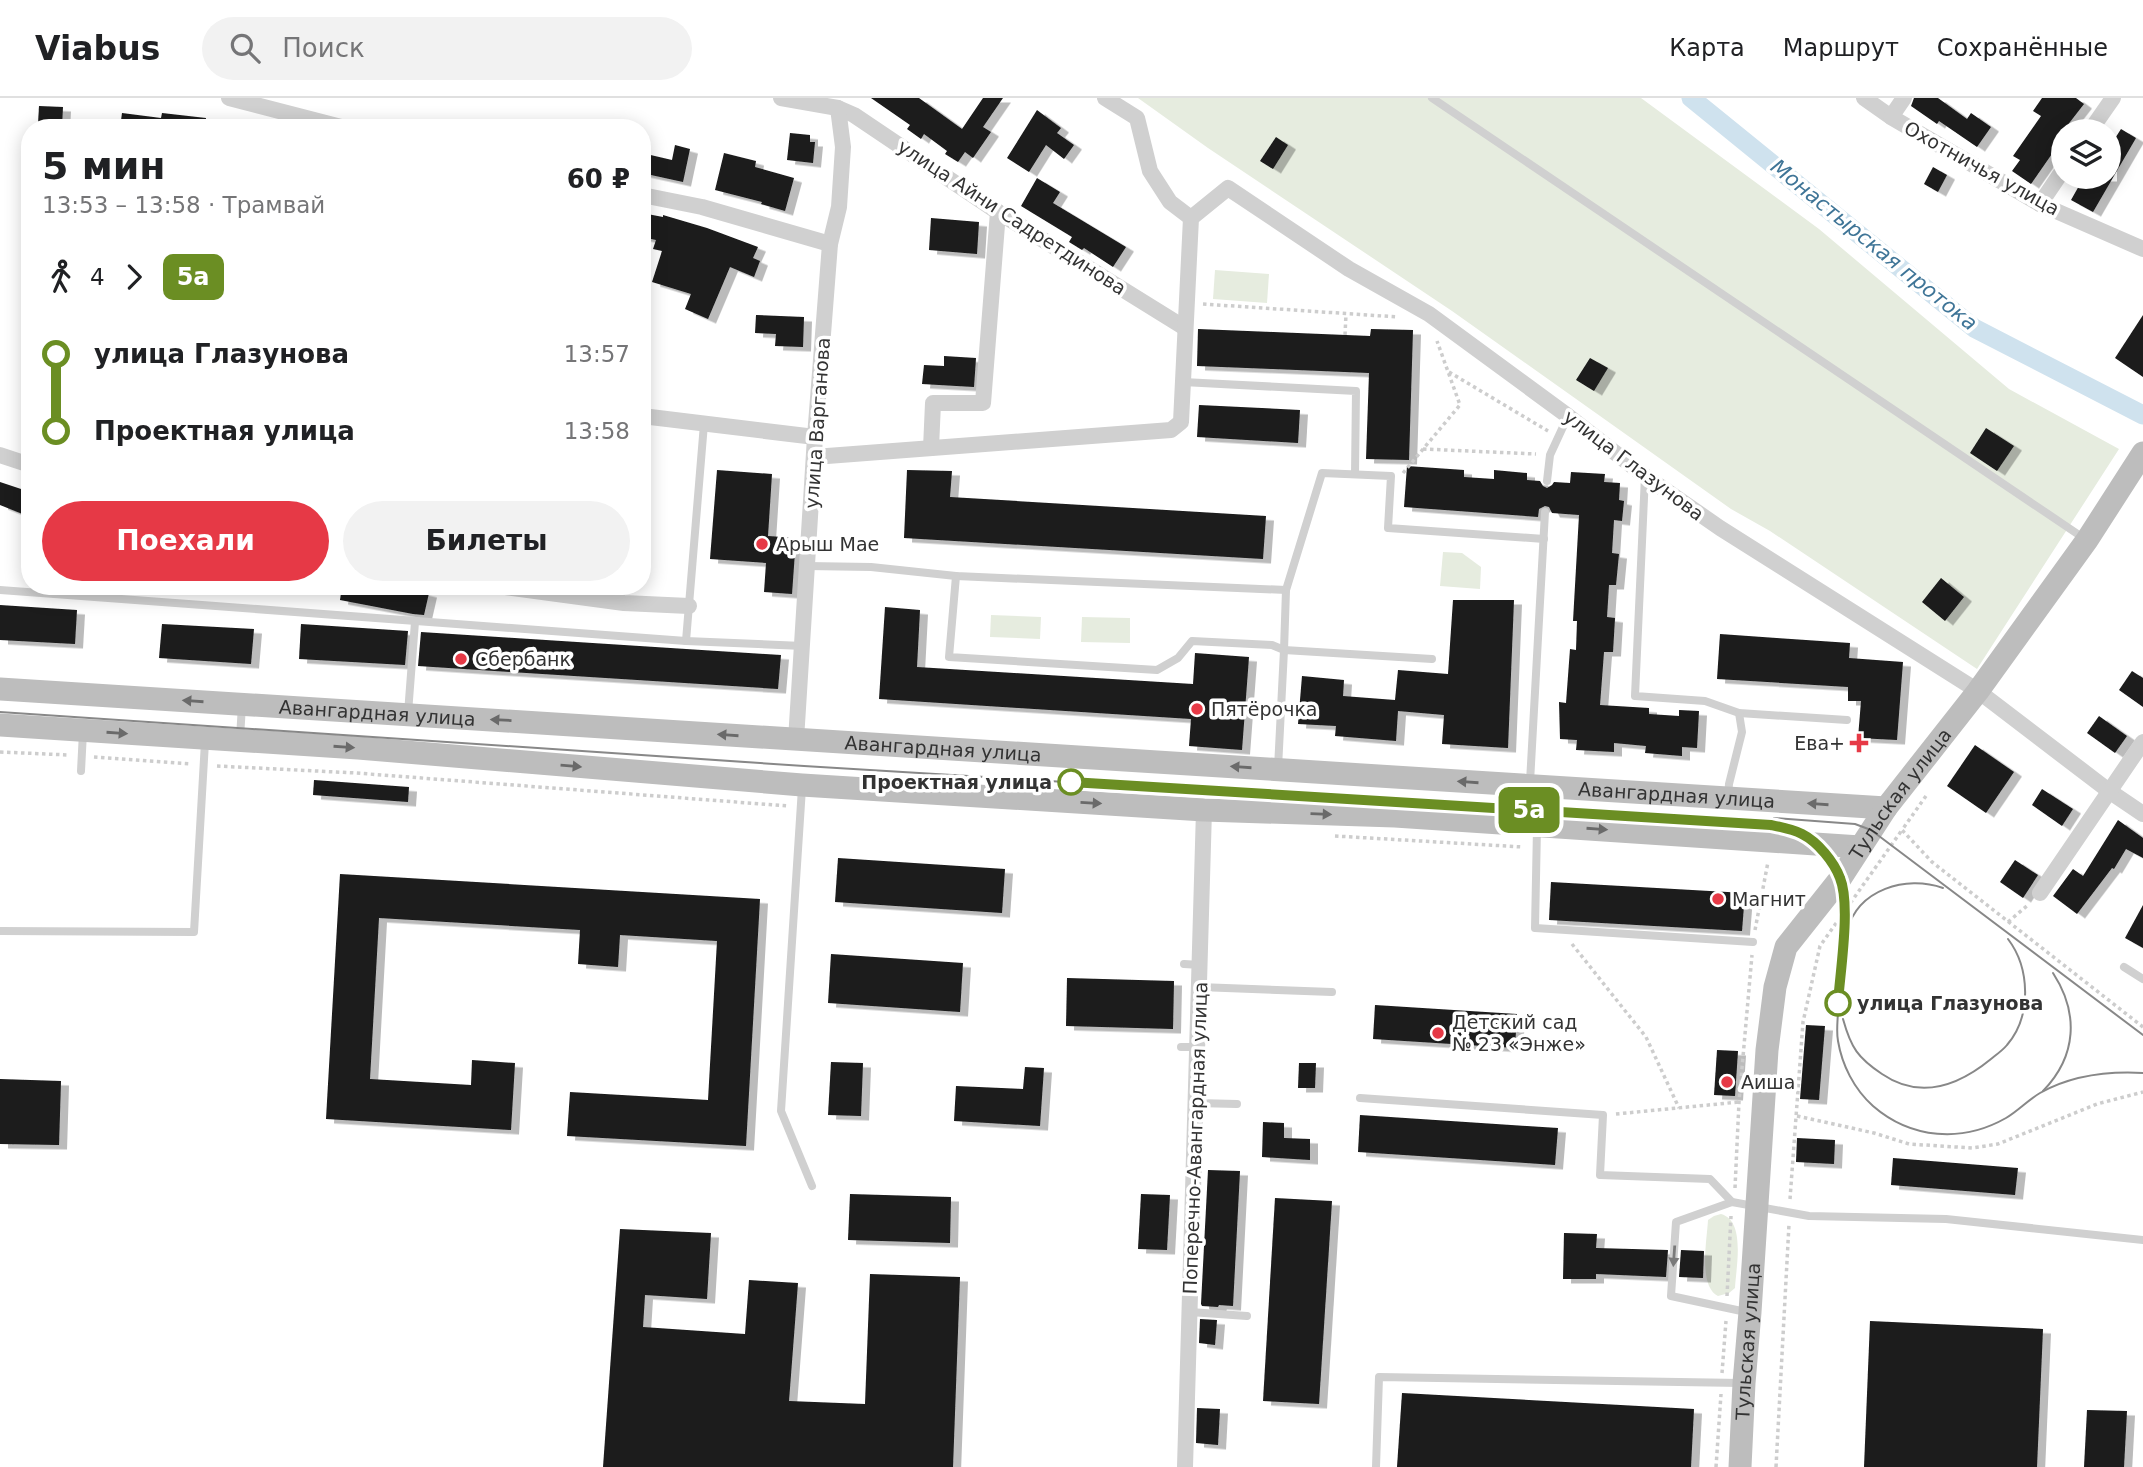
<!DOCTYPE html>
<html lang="ru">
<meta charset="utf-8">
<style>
body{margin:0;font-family:"DejaVu Sans",sans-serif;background:#f2f2f2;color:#202124;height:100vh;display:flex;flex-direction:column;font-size:26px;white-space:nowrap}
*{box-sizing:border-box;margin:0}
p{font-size:23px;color:#757577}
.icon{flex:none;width:38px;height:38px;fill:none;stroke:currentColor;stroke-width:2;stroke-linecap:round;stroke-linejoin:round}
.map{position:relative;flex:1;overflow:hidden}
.details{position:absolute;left:21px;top:21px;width:630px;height:476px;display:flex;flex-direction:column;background:#fff;border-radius:28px;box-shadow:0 4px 18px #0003}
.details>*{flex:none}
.badge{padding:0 14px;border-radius:10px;font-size:24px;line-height:46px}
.buttons{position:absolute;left:2051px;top:21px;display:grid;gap:14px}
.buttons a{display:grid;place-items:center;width:70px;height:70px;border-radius:50%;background:#fff;box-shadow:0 4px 18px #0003;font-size:35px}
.map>.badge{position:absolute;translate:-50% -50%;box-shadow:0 0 0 4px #fff}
.legs{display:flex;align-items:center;gap:10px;height:77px;padding:0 21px;font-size:23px}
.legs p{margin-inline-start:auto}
.summary{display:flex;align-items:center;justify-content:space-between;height:119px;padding:0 21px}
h1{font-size:38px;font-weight:800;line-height:52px}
.action{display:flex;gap:14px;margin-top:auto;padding:14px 21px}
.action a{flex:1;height:80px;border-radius:42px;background:#e63946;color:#fff;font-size:28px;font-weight:800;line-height:80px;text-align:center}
.action a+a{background:#f2f2f2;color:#202124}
ul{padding:0 21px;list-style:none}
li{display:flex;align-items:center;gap:24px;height:77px;font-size:26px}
li i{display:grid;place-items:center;width:10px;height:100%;margin:0 9px;background:currentColor}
li i::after{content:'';width:18px;height:18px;margin:-9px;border:5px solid;border-radius:50%;background:#fff}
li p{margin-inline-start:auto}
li:first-child i{background:linear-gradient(#0000 50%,currentColor 0)}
li:last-child i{background:linear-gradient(currentColor 50%,#0000 0)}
header{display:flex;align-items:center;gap:42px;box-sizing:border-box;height:98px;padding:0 35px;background:#fff;border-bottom:2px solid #e0e0e0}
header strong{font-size:33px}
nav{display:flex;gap:38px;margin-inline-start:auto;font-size:24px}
.search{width:490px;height:63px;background:#f2f2f2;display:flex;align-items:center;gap:18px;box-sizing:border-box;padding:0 24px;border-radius:38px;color:#757577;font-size:26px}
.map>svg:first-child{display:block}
.green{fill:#e6ecdf}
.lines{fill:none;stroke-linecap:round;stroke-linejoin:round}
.canal{stroke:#cfe2ee;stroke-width:19}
.building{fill:#1a1a1a;filter:url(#shadow)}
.path{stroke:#cdcdcd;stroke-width:3.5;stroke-dasharray:3.5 3.5;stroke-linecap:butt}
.lane{stroke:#d0d0d0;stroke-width:8}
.street{stroke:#d0d0d0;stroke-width:16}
.secondary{stroke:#bdbdbd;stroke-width:23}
.tram{stroke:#888;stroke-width:2}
.oneway{fill:#6a6a6a}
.oneway2{fill:#7a7a7a}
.line-1-casing{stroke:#fff;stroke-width:16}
.line-1{stroke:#6b8e23;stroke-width:10}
.poi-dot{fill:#e63946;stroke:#fff;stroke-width:2.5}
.stop-1-dot{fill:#fff;stroke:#6b8e23;stroke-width:3.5}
.labels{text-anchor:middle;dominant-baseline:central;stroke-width:7;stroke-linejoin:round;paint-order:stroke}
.street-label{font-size:19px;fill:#333;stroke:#fff}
.poi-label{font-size:19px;fill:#333;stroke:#fff;text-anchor:start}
.stop-label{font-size:19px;font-weight:bold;fill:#333;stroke:#fff;text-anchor:end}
.water-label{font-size:21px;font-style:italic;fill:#3f7597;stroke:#fff}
</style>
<header>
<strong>Viabus</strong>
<div class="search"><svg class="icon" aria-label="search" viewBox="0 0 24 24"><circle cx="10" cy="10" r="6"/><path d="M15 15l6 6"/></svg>Поиск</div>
<nav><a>Карта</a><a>Маршрут</a><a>Сохранённые</a></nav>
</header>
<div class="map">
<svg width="2143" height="1369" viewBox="0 0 2143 1369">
<defs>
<filter id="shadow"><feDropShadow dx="8" dy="4.5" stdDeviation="0" flood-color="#0004"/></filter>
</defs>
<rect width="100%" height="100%" fill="#fff"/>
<g class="green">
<polygon points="1138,0 1641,0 1819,131 2009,291 2119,351 1977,571 1770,433 1731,411 1452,213 1208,50"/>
<polygon points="1215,172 1269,176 1267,205 1213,201"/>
<polygon points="1443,454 1462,455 1481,469 1480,491 1440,488"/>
<polygon points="991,517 1041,519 1040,541 990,539"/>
<polygon points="1082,519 1130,520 1130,545 1081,544"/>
<path d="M1721 1116C1746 1123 1736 1169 1735 1190L1729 1195 1718 1198C1698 1188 1707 1142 1708 1122L1714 1118Z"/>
</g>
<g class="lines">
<polyline class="canal" points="1691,0 1974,230 2143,317"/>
</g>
<g class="building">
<polygon points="871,0 919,0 962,31 983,0 1003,0 983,29 991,34 973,60 965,54 958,64 945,56 947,53 924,36 921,41 907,31 910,27"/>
<polygon points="1914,0 1938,0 1967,21 1971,15 1991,29 1977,49 1939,23 1937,26 1911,8"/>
<polygon points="2042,0 2076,0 2084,6 2063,33 2063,40 2031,86 2012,73 2020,62 2013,58 2041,18 2033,13"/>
<polygon points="39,8 63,9 62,28 38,26"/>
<polygon points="1037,12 1061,30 1057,35 1074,47 1064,61 1046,47 1029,74 1007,60"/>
<polygon points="122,15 161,20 162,15 206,20 205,30 120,30"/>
<polygon points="2121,31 2136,40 2093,114 2071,102 2084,79 2109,79 2109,39 2114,42"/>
<polygon points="790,35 810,37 810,44 815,44 813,65 787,62"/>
<polygon points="1276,39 1288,47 1273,71 1260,63"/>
<polygon points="675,47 690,51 683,84 642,75 642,55 672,62"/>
<polygon points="724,55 756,63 755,69 794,80 785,113 761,106 762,104 715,92"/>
<polygon points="1933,69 1947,77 1938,94 1924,86"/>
<polygon points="1037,80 1060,94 1053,105 1126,149 1113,169 1084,150 1082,152 1069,144 1072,139 1021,108"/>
<polygon points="642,115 663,119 663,117 707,130 758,149 753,160 760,163 754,179 730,169 708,221 685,211 691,196 652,184 662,153 653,151 656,142 642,139"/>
<polygon points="931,120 979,124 977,156 929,152"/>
<polygon points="756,217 804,219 803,249 775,248 776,236 755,235"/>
<polygon points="2143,217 2143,279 2115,260"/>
<polygon points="1198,231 1370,238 1371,231 1413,232 1409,362 1366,361 1369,275 1197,268"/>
<polygon points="944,258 976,260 974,289 922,286 924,267 944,268"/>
<polygon points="1590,260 1608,270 1594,293 1576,282"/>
<polygon points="1199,307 1300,312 1298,345 1197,339"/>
<polygon points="1986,330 2014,348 1997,373 1970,355"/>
<polygon points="1407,368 1464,372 1464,379 1494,381 1494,372 1527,375 1527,382 1540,383 1543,388 1547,390 1552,387 1554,384 1570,385 1571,374 1605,376 1604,384 1620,385 1619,402 1624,403 1622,423 1614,422 1612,455 1619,456 1616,487 1609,487 1607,519 1615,520 1613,554 1604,554 1600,607 1649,610 1649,616 1679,618 1679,612 1699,613 1697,650 1682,649 1682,658 1645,655 1646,648 1614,645 1614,654 1576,652 1577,642 1560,641 1559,604 1566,605 1570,551 1576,552 1577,523 1573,523 1579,417 1552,415 1549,409 1545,408 1539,411 1538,419 1404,409"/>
<polygon points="717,372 772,376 768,438 796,440 792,496 764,494 766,465 710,461"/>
<polygon points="907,372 952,373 950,399 1266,418 1263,461 904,440"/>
<polygon points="0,384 30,394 30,419 0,407"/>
<polygon points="1941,480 1964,499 1945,523 1922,504"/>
<polygon points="342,488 400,488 429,495 424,517 413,516 340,502"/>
<polygon points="1453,502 1514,502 1508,650 1442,646 1444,617 1398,613 1396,643 1335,638 1336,628 1298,626 1302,578 1344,582 1343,598 1395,602 1398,572 1448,576"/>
<polygon points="0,507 77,512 75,546 0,542"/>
<polygon points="885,509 920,512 917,569 1193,586 1195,555 1249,559 1242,652 1189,648 1191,621 879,601"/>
<polygon points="162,526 254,531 251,566 159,560"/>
<polygon points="301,526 408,533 405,567 299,561"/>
<polygon points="421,534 781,557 778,591 418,568"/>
<polygon points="1720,536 1850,545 1849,560 1903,564 1897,642 1858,640 1861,603 1848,603 1848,589 1717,581"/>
<polygon points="2132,573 2143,580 2143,609 2119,592"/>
<polygon points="2099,618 2127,638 2115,655 2087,635"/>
<polygon points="1975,647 2014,674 1986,715 1947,688"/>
<polygon points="314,682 409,689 408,704 313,697"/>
<polygon points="2042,691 2073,711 2062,728 2032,707"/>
<polygon points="2118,722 2143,740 2143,760 2126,751 2114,771 2112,770 2077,816 2053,798 2073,771 2083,778"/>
<polygon points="838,760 1005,771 1002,815 835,804"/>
<polygon points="2015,762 2038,777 2023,800 2000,784"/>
<polygon points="340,776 760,801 746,1048 567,1038 570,994 708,1002 717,843 620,837 618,869 578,866 580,832 379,820 370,981 471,987 472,962 515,965 511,1032 326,1021"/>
<polygon points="1551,784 1745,795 1742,833 1549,822"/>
<polygon points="2143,807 2143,850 2125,840"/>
<polygon points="831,856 963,865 960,914 828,905"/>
<polygon points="1067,880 1174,883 1173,931 1066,928"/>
<polygon points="1375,907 1517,916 1515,950 1373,941"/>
<polygon points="1806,927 1825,928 1819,1002 1800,1001"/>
<polygon points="1717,952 1738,953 1735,998 1714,997"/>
<polygon points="831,964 863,965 861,1018 828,1017"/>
<polygon points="1299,965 1316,965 1315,990 1298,990"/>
<polygon points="1025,969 1044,970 1040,1028 954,1023 956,988 1023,991"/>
<polygon points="0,981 61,983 59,1047 0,1046"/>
<polygon points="1360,1017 1558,1030 1555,1067 1358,1054"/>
<polygon points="1263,1024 1284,1025 1284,1040 1310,1041 1310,1062 1262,1059"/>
<polygon points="1797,1040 1835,1042 1834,1066 1796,1064"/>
<polygon points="1893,1060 2018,1070 2015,1097 1891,1087"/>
<polygon points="1208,1072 1240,1073 1233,1208 1219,1207 1218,1209 1202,1208 1201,1206"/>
<polygon points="850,1096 951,1099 950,1145 848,1142"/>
<polygon points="1141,1096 1170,1097 1167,1152 1138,1151"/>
<polygon points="1275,1100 1332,1103 1319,1306 1263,1303"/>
<polygon points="620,1131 711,1135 707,1201 645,1197 643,1229 745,1236 749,1182 798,1185 789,1303 865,1306 870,1176 960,1179 953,1369 603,1369"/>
<polygon points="1564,1135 1597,1136 1596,1150 1668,1152 1666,1179 1596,1176 1596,1181 1563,1181"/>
<polygon points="1681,1152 1704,1153 1703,1180 1679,1179"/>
<polygon points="1200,1221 1217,1222 1215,1247 1199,1245"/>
<polygon points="1870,1223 2043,1231 2037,1369 1864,1369"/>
<polygon points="1402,1295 1694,1311 1691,1369 1397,1369"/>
<polygon points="1197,1310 1220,1311 1218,1347 1196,1345"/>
<polygon points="2087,1312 2127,1313 2124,1369 2084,1369"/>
</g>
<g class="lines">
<g class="path">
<polyline points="1203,206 1398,219"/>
<polyline points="1345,237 1346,216"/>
<polyline points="1449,274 1548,333"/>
<polyline points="1423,351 1536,356"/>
<polyline points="1403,375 1460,307 1437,243"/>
<polyline points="0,654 69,657"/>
<polyline points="94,659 191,666"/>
<polyline points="217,668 356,675 788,708"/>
<polyline points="1926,698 1902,732 1932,764 2143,929"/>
<polyline points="1335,738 1523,749"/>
<polyline points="2008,824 2028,807"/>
<polyline points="1755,832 1768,764"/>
<polyline points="1572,846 1646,939 1679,1010"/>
<polyline points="1616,1016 1739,1004"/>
<polyline points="1797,1018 1874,1035 1909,1046 1972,1050 1998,1046 2097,1006 2143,994"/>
<polyline points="1735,1090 1739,1004 1752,857"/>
<polyline points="1790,1101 1803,924 1820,848 1902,732"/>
<polyline points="1727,1198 1731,1118"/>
<polyline points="1722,1275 1726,1223"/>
<polyline points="1716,1369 1721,1296"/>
<polyline points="1776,1369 1789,1126"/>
</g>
<g class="lane">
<polyline points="1432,0 2085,441"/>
<polyline points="1183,284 1356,293 1355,376"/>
<polyline points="1645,378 1635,598 1705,603 1739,615 1847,622"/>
<polyline points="1547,383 1550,357 1568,318"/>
<polyline points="807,468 871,469 956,478 1286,492"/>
<polyline points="956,478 949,559 1157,572 1178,560 1192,543 1272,547 1284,552 1278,670"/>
<polyline points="0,492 686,543 803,548"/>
<polyline points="686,543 704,326"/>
<polyline points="1432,561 1284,552 1286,492 1322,375 1391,378 1388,430 1544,441"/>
<polyline points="408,615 415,524"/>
<polyline points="240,640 242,607"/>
<polyline points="81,673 83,634"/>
<polyline points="1530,684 1545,414"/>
<polyline points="802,690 781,1013 812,1088"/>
<polyline points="1728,698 1729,686 1742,634 1739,615"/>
<polyline points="1537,730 1535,830 1753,844"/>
<polyline points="0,833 194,834 205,644"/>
<polyline points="1184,866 1200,867"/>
<polyline points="2124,869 2143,881"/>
<polyline points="1199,889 1332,894"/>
<polyline points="1181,949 1197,949"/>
<polyline points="1360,1000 1603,1017 1600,1077 1710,1081 1732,1104 1809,1118 1946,1121 2143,1142"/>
<polyline points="1196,1005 1237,1006"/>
<polyline points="1732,1104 1676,1124 1671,1198 1746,1214"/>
<polyline points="1190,1214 1247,1218"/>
<polyline points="1376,1369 1379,1279 1741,1285"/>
</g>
<g class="street">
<polyline points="229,0 345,30"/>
<polyline points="781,0 838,10 854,17 998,114 1185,230"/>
<polyline points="1105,0 1137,20 1150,73 1170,104 1191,120"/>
<polyline points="1864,0 1891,19 2040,106 2143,151"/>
<polyline points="1891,19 1904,0"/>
<polyline points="2090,33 2113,0"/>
<polyline points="642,97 702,109 830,146"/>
<polyline points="2040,106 2063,72"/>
<polyline points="642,318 815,339"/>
<polyline points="931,350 933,305 983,305 998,114"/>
<polyline points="0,357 30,367"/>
<polyline points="814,359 1171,332 1181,324 1191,120 1228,90 1349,171 1429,216 1568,318 1645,378 1720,430 1978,593 2109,693 2143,716"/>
<polyline points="498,488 624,505 689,508"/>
<polyline points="796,642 815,339 830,146 839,109 843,49 838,10"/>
<polyline points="2040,795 2143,644"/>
<polyline points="1185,1369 1204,712"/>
</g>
<g class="secondary">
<path id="s1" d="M0 591 1886 710"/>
<polyline points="0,627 358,650 802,687 1204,712 1395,718 1860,749"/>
<path id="s2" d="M1740 1369 1744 1285 1750 1214 1767 952 1775 889 1786 849 1840 781 1886 710 1978 593 2087 442 2143 355"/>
</g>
<g class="tram">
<path d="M0 614 804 668 1771 727C1781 729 1792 731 1801 735 1811 740 1818 749 1825 757 1830 763 1836 771 1839 779 1852 807 1838 878 1838 911 1838 921 1836 933 1838 943 1842 967 1854 991 1873 1008 1911 1041 1962 1045 2006 1020 2018 1013 2028 1002 2040 995 2072 977 2107 973 2143 975"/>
<polyline points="1774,720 1855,726 1871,732 2143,937"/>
<path d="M1847 833C1858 791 1906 777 1943 790"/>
<path d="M1843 921C1851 950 1858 960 1882 976 1920 1002 1958 988 1991 961 1996 957 2003 952 2007 947 2032 918 2030 870 2008 841"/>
<path d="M2043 993C2077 958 2079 915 2053 875"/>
</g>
</g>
<defs><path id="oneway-solid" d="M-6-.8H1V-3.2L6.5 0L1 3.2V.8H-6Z" transform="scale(1.75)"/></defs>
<g class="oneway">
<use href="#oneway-solid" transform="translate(193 603) rotate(-176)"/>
<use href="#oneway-solid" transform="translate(501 622) rotate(-177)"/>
<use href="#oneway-solid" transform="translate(117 635) rotate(4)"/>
<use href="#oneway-solid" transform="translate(728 637) rotate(-176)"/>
<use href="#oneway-solid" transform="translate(344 649) rotate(4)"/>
<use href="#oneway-solid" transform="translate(571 668) rotate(5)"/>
<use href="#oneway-solid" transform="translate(1241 669) rotate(-176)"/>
<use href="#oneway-solid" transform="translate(1468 684) rotate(-176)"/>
<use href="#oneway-solid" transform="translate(1091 705) rotate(3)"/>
<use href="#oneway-solid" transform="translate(1818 706) rotate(-176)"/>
<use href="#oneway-solid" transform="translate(1321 716) rotate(2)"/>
<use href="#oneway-solid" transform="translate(1597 731) rotate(4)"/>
</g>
<use class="oneway2" href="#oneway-solid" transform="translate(1674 1158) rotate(94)"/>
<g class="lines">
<g class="line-1-casing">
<path id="line-1" d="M1071 684 1771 727C1781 729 1792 731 1802 736 1818 744 1834 764 1840 780 1851 807 1840 874 1838 905"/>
</g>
<use href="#line-1" class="line-1"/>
</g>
<g class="poi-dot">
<circle cx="762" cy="446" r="7"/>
<circle cx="461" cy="561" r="7"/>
<circle cx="1197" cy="611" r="7"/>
<path d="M1855.5 634.5h7v7h7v7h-7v7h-7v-7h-7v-7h7z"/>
<circle cx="1718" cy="801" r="7"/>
<circle cx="1438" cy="935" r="7"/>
<circle cx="1727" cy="984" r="7"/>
</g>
<g class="stop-1-dot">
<circle cx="1071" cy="684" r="12"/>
<circle cx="1838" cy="905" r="12"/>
</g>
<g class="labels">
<g class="street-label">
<text transform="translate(1982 70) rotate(29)">Охотничья улица</text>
<text transform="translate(1012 119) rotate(33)">улица Айни Садретдинова</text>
<text transform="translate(817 325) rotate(-86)">улица Варганова</text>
<text transform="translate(1634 367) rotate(37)">улица Глазунова</text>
<text stroke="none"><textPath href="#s1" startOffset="378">Авангардная улица</textPath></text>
<text stroke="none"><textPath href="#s1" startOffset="945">Авангардная улица</textPath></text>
<text stroke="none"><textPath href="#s1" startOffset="1680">Авангардная улица</textPath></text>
<text stroke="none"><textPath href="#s2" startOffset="714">Тульская улица</textPath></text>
<text transform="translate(1195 1040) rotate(-88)">Поперечно-Авангардная улица</text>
<text stroke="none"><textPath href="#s2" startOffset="126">Тульская улица</textPath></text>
</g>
<g class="poi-label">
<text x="776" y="446">Арыш Мае</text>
<text x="475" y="561">Сбербанк</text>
<text x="1211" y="611">Пятёрочка</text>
<text x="1845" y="645" text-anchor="end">Ева+</text>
<text x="1732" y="801">Магнит</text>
<text x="1452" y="924">Детский сад<tspan x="1452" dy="22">№ 23 «Энже»</tspan></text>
<text x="1741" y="984">Аиша</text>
</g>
<g class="stop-label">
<text x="1052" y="684">Проектная улица</text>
<text x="1857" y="905" text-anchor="start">улица Глазунова</text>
</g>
<g class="water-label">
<text transform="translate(1874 147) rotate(39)">Монастырская протока</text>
</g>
</g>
</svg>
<div class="buttons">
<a><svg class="icon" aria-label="layers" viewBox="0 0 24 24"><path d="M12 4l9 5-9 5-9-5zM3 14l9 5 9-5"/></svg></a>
</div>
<b class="badge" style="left:1529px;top:712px;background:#6b8e23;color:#fff">5а</b>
<section class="details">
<div class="summary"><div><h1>5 мин</h1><p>13:53 – 13:58 · Трамвай</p></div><b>60 ₽</b></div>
<div class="legs"><svg class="icon" aria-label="walk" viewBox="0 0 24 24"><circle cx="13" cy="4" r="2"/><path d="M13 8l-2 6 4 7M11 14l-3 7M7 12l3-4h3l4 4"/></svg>4<svg class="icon" aria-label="forward" viewBox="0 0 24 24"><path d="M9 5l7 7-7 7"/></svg><b class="badge" style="background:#6b8e23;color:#fff">5а</b></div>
<ul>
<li><i style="color:#6b8e23"></i><b>улица Глазунова</b><p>13:57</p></li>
<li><i style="color:#6b8e23"></i><b>Проектная улица</b><p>13:58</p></li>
</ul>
<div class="action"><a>Поехали</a><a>Билеты</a></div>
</section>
</div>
